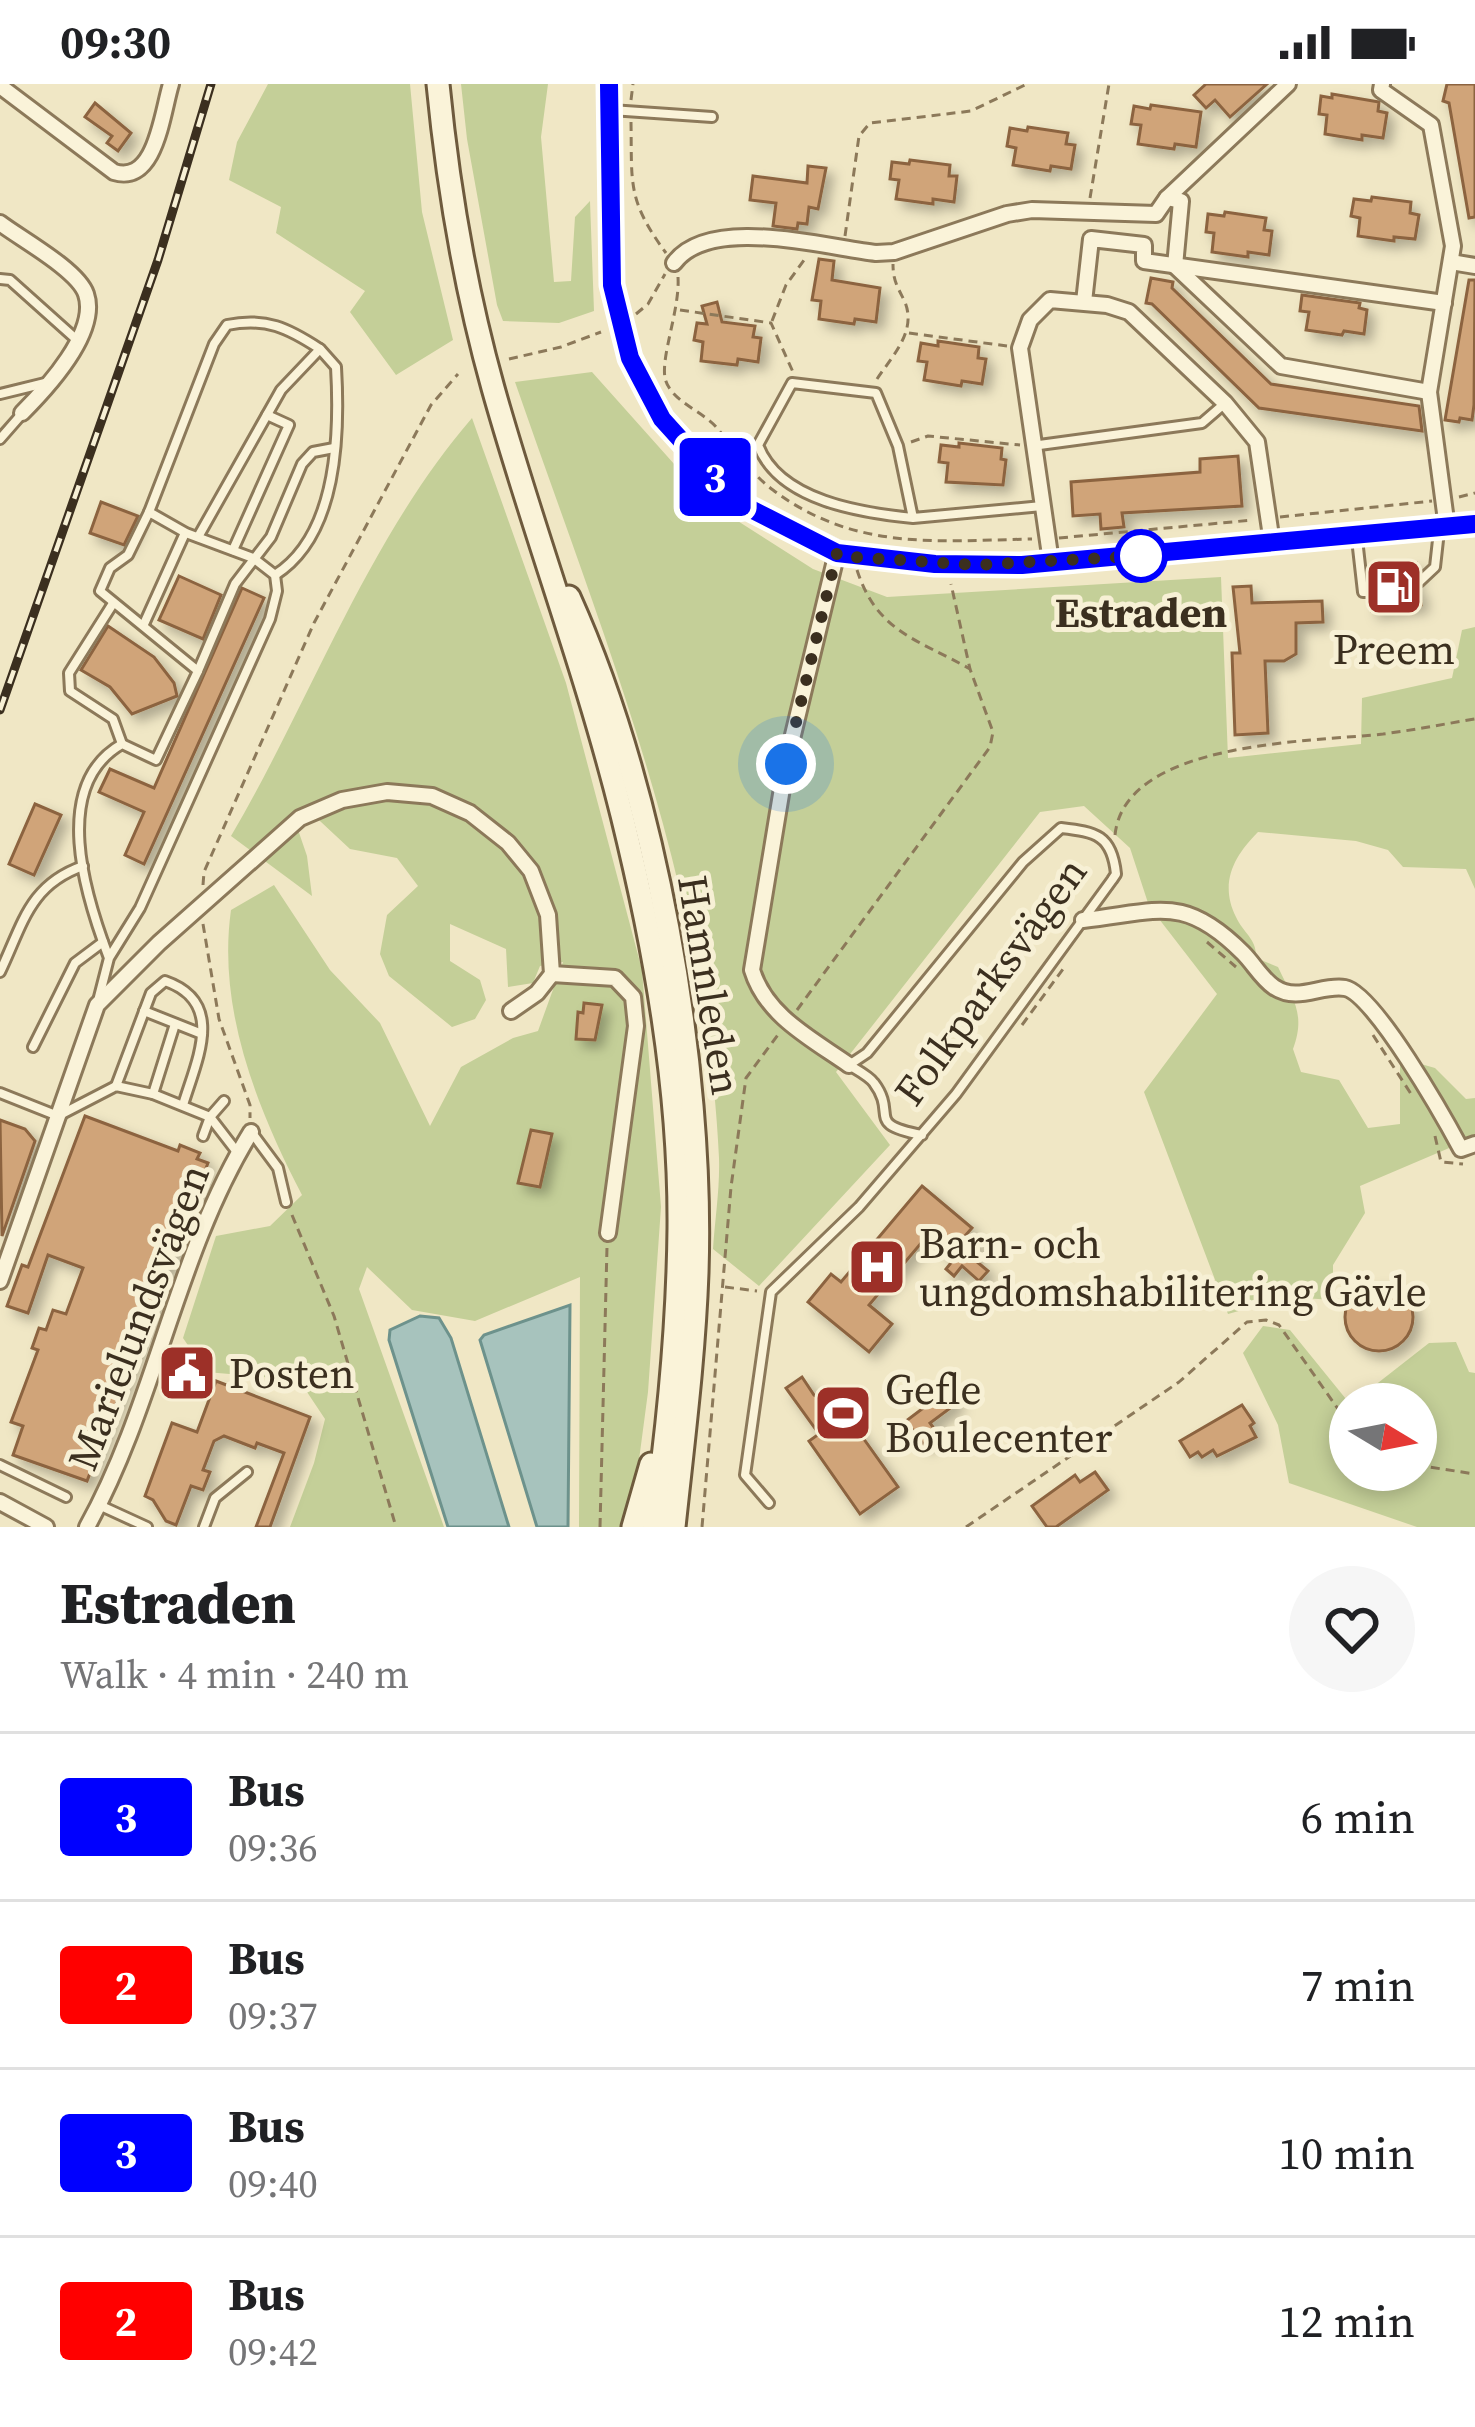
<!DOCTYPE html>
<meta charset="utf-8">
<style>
body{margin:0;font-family:"Source Serif 4",serif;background:#f6f6f6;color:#202124;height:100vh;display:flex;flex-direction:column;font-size:45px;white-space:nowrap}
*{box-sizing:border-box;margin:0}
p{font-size:39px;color:#757577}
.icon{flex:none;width:66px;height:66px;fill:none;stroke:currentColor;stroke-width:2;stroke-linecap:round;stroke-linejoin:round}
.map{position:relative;height:1443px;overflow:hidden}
.panel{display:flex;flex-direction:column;background:#fff;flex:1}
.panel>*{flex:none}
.badge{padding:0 24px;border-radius:9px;font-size:42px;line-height:78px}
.needle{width:78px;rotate:100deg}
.controls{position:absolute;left:1329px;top:1299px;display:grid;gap:24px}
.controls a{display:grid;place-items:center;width:108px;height:108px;border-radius:50%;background:#fff;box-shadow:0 6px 18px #0003;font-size:60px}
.you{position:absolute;width:60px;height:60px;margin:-30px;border:9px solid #fff;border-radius:50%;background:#1a73e8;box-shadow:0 0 0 18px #1a73e833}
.map>.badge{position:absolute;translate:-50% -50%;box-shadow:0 0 0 6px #fff}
.round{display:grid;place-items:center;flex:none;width:126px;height:126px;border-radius:63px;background:#f6f6f6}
.head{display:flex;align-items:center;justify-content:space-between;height:204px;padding:0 60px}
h1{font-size:57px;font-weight:800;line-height:90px}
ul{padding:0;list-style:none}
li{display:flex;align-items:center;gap:36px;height:168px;padding:0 60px;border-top:3px solid #e0e0e0}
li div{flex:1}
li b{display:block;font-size:45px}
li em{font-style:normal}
li .badge{min-width:132px;font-weight:700;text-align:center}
.status{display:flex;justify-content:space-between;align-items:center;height:84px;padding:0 60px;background:#fff;direction:ltr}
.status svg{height:33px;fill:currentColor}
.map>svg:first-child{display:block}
.green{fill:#c4cf98}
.water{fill:#a7c3bd;stroke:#6d928c;stroke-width:3}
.building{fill:#d0a479;stroke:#8c643f;stroke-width:3;filter:url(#shadow)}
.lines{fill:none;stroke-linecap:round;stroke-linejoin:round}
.service-casing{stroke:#8c795a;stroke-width:14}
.minor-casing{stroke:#8c795a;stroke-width:20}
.tertiary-casing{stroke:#8c795a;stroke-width:24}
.secondary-casing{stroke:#6e5a3d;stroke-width:27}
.path{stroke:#8c795a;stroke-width:3;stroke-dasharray:9 6;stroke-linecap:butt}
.service{stroke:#faf3d9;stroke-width:8}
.minor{stroke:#faf3d9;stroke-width:14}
.tertiary{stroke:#faf3d9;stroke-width:18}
.secondary{stroke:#faf3d9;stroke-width:21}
.rail-casing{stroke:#3b2f1f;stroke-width:9}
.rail{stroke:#f7f0d5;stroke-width:4.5;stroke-dasharray:14;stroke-linecap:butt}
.line-casing{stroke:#fff;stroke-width:27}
.line{stroke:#00f;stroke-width:18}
.walk{stroke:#3b2f1f;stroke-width:12;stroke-dasharray:0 21.6}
.stop-dot{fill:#fff;stroke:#00f;stroke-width:6}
.labels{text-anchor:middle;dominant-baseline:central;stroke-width:10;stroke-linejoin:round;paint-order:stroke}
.stop-label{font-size:42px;font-weight:bold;fill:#3b2f1f;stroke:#f7f0d5}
.poi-label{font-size:42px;fill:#3b2f1f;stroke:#f7f0d5;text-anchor:start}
.street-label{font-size:42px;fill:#3b2f1f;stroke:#f7f0d5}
</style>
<div class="status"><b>09:30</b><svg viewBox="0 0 49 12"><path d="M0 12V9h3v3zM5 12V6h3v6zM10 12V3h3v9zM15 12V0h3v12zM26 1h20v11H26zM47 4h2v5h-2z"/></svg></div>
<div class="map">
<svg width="1475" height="1443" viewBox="0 0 1475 1443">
<defs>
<filter id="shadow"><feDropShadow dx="7" dy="7" stdDeviation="6" flood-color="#0004"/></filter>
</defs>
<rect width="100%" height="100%" fill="#f0e7c5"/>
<g class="green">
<polygon points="268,0 410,0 422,128 453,256 396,291 350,228 365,207 276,149 281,123 229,96 237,58"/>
<polygon points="461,0 548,0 541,53 554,198 571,197 575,133 590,117 594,227 559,239 503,237 497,221 467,55"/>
<path d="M592 288 708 418 813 485 887 513 1221 493 1228 674 1361 660 1362 614 1452 594 1462 546 1475 543V805L1466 785 1403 783 1388 766 1356 757 1258 748C1234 772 1219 799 1236 833 1244 850 1257 855 1256 874L1278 883C1293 915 1306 930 1293 965L1301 988 1339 996 1368 1044 1400 1040V974L1435 984 1466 1015 1475 1014V1053L1360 1102 1365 1129 1333 1181V1216L1289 1213 1228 1230 1144 1008 1217 910 1149 822 1130 764 1084 722 1040 728 836 988 890 1061 759 1202 713 1165C715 1135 720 1104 719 1074 706 798 604 555 515 298Z"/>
<path d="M472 334 566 599 642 886 661 1123 648 1308 635 1406 624 1443H579L580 1193 475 1237 412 1226 367 1183 359 1205 444 1443H290L314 1379 325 1335 299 1296 206 1288 183 1254 216 1152 270 1142 302 1111C257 1024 217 925 231 826L274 801 330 886 380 939 430 1042 461 983 513 954 538 947 563 878 540 882 533 899 508 903 506 865 450 840V877L480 896 486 916 475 935 452 943 389 892 380 870 387 831 418 802 397 774 350 765 306 724 294 734 307 772 312 812 231 752C312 614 367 456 472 334Z"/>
<polygon points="1263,1242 1290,1246 1350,1320 1350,1386 1416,1386 1416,1320 1351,1320 1429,1259 1456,1258 1469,1288 1475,1289 1475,1443 1417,1443 1289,1399 1278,1341 1243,1269"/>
</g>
<g class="water">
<polygon points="570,1221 568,1443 537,1443 480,1256 484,1251"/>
<polygon points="420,1232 439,1234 451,1254 509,1443 448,1443 389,1256 390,1246"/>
</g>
<g class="building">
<polygon points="1206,0 1267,0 1230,33 1215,16 1206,24 1194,11"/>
<polygon points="1447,0 1475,0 1475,133 1469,134 1449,19 1443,17"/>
<polygon points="1332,10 1379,18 1378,27 1387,29 1383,54 1362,51 1362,56 1325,50 1327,31 1319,30 1321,12 1332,14"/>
<polygon points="95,19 131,49 118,67 107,59 112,52 85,33"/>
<polygon points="1151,21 1201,28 1196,63 1175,60 1174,65 1138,60 1141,41 1131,40 1134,22 1150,25"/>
<polygon points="1028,43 1068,49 1066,60 1075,61 1071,85 1051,82 1050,87 1013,81 1016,64 1007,62 1010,44 1027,47"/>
<polygon points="910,76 950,81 949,92 957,92 954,118 933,115 933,120 896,115 899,96 890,95 892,78 909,80"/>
<polygon points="808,82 826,84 818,125 809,123 807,140 798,139 797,145 773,142 776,119 750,116 753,92 807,99"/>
<polygon points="1372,113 1411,118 1410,129 1419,131 1415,155 1394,153 1394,157 1358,152 1360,134 1351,132 1354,115 1371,117"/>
<polygon points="1225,128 1266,134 1264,146 1272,147 1269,171 1248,168 1248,173 1212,168 1214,149 1206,148 1208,130 1224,132"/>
<polygon points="819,175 834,177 832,196 880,204 876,238 855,235 854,240 819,235 821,217 812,216"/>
<polygon points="1151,194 1173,198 1172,204 1271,300 1419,322 1422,347 1259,324 1152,220 1146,219"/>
<polygon points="1469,196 1475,196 1474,321 1472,336 1460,334 1459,338 1445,336"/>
<polygon points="1302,211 1360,219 1359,224 1367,226 1364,250 1344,247 1342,251 1306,246 1309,228 1300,227"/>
<polygon points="717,218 722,238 755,242 753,253 761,254 758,278 738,275 737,281 701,277 703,258 694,256 697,239 707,240 702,222"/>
<polygon points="938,257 979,263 978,274 986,275 982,300 962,297 961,302 924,296 927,278 918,277 921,259 938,262"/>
<polygon points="959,359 1002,364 1001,375 1006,376 1003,401 946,398 948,379 939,378 941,361 959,363"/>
<polygon points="1238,372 1242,422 1122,429 1124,443 1101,445 1100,430 1073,432 1071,398 1200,388 1200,375"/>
<polygon points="101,418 138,432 124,461 90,449"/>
<polygon points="1416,479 1417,488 1411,499 1419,506 1421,521 1372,527 1370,516 1377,507 1370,500 1369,485"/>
<polygon points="179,492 221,511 203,555 159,536"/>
<polygon points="1251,502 1252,519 1322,517 1323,538 1296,539 1296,570 1284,577 1265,577 1268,649 1235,651 1232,569 1240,569 1233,503"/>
<polygon points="242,504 264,514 144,780 125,771 144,728 99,708 110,685 154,704"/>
<polygon points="108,542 154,573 174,599 177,612 132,630 110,603 81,586"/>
<polygon points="35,720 61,731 34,791 9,780"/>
<polygon points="584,919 602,921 595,956 576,955 578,928 583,929"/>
<polygon points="85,1032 178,1067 180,1061 200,1069 197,1075 208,1079 87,1397 13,1371 23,1342 11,1338 38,1266 32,1264 39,1244 46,1246 53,1226 66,1230 83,1184 48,1171 28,1229 7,1222 22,1181 28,1183"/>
<polygon points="0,1036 25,1045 35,1057 2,1152"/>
<polygon points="531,1046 552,1050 540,1103 518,1099"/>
<polygon points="922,1102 972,1144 957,1161 962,1166 973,1153 981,1159 970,1172 988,1187 979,1197 962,1182 954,1192 946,1185 954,1175 927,1152 869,1221 892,1240 869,1268 808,1218 831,1190 841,1198"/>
<circle cx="1379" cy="1233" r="34"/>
<polygon points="802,1293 814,1311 836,1322 838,1336 846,1330 898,1403 860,1430 809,1357 819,1350 786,1304"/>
<polygon points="216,1297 310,1333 270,1443 256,1443 284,1369 257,1359 255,1364 224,1352 214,1357 203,1386 210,1388 203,1406 191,1402 176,1441 166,1437 153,1416 145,1412 172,1339 197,1348"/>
<polygon points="947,1306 957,1319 930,1339 938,1350 924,1361 906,1337"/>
<polygon points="1242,1321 1254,1339 1250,1342 1256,1353 1217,1372 1213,1366 1202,1373 1198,1368 1190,1373 1180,1357"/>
<polygon points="1095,1388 1108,1406 1056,1443 1047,1443 1032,1422 1075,1391 1080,1398"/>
</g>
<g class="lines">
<g class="service-casing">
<g id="service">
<polyline points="611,26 712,33"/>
<polyline points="0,195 10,196 77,256"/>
<polyline points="0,310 45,299"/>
<polyline points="0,355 21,331"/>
<polyline points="1032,362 1202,339 1224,320"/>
<path d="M149 428 214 260 227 241C266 233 288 244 320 265"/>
<path d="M913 434C862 429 779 417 758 361L792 299 876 309 898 362 913 434 1042 422"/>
<path d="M198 453 281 306 320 265 336 283C340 350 338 451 275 491"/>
<polyline points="1357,455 1363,508 1369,508"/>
<polyline points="233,466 289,341 267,331"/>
<polyline points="1419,498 1435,483 1439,447"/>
<polyline points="112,521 69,589 70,607 113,635 122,660"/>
<polyline points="144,540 185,449"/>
<polyline points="198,587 235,500 271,453 302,380 313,368 334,364"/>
<path d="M0 888C23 840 29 801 83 782"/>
<path d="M99 913 109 874 140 824 270 535 277 507 275 491 253 474 186 449 149 428 128 471 110 484 100 507 198 587 156 676 122 660C50 701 85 811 109 874"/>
<polyline points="144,927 202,950"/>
<polyline points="33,963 75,879 103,858"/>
<path d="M116 1002 151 909 165 897C226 918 197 975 183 1021"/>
<polyline points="0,1009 58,1032 116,1002 153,1010 210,1033 237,1068"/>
<polyline points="153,1010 175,940"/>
<polyline points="252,1049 278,1084 286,1118"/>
<polyline points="203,1052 210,1033 224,1017"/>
<polyline points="0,1381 66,1413"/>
<path d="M769 1419 745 1391 771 1208 859 1123 956 1010 1112 796 1116 790C1112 751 1096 748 1061 744L1023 778 867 969 849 981C857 986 869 992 874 999 898 1031 864 1040 922 1051"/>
<polyline points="99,1421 147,1443"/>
<polyline points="204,1443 215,1414 247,1388"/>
</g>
</g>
<g class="minor-casing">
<g id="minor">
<polyline points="1382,0 1381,6 1431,41 1453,162 1429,308 1447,444"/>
<path d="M0 2 114 88C156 101 162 29 171 0"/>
<polyline points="1167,114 1181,117 1175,182"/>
<path d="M0 139C21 155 78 186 86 210 99 248 46 305 22 329"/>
<polyline points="1451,178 1475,182"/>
<path d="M674 179C709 131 824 163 876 169L894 168 1007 130 1032 126 1156 130 1167 114 1288 0"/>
<polyline points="1176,183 1281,282 1429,308"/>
<polyline points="1084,218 1091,155 1144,161 1144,177 1444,219"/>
<path d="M837 468 786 680 752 886C766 932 812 955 849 981"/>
<polyline points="1051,478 1020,264 1030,236 1050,216 1107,221 1129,228 1225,319 1257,358 1272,459"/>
<path d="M1083 836C1158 828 1183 809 1243 869 1254 880 1261 894 1274 903 1298 919 1321 900 1345 904 1374 909 1445 1035 1461 1065L1475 1060"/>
<polyline points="552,890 615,894 633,913 636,942 608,1149"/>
<polyline points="0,1197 97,921 159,859 300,734 342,716 387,708 432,712 470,729 508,759 531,787 548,831 552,890 537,909 511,927"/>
<polyline points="0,1418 46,1443"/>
<path d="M87 1443C156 1318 176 1170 251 1048"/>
</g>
</g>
<g class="tertiary-casing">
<polyline id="tertiary" points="609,0 612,201 630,274 661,335 737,417 837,468 935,480 1022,481 1475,440"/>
</g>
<g class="secondary-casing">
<g id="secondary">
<path d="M438 0C448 103 465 204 493 304 533 447 586 586 622 731 655 865 680 1005 679 1144 678 1244 668 1344 654 1443"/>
<path d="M569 513C655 704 704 980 697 1189 694 1274 683 1358 674 1443"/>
<polyline points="633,1443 651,1380"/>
</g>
</g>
<g class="path">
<polyline points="631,16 633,0"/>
<path d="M631 38C632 100 627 116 666 169"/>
<polyline points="1090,114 1109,0"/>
<polyline points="845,152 859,52 870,39 971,27 1027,0"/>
<path d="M678 193C680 225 661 271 665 294 670 317 703 327 717 344 736 366 750 389 773 406 854 467 936 457 1032 455"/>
<polyline points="680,226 771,239 793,288"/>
<polyline points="636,230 648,220 665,190"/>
<polyline points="772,237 786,201 807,172"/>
<polyline points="909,249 1007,262"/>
<polyline points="509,275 561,263 601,248"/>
<path d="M877 295C893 271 918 246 904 216 897 202 893 196 893 180"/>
<polyline points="911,358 928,352 1020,361"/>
<polyline points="1459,413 1475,409"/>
<polyline points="1280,433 1432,417"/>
<polyline points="1059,454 1253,436"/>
<path d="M857 486C877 548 917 555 970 585"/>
<path d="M1115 751C1125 656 1313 658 1383 650 1414 646 1444 640 1475 635"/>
<polyline points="203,801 204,788 314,539 431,321 458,290"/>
<polyline points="203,840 219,935 250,1021 250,1034"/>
<polyline points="1207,858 1236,883"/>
<polyline points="797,926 990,663 993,648 970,585 951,500"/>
<polyline points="1022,941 1066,881"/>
<polyline points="1373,951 1413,1013"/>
<polyline points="1435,1052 1441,1078 1463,1080"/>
<polyline points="292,1131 334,1232 396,1443"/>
<polyline points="725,1203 757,1207"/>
<polyline points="1416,1381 1475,1390"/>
<polyline points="600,1443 607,1163"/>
<polyline points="702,1443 731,1103 746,994 780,948"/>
<polyline points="966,1443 1179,1298 1247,1238 1266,1236 1279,1241 1350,1342"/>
</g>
<use href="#service" class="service"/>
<use href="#minor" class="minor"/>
<use href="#tertiary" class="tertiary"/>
<use href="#secondary" class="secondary"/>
<g class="rail-casing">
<polyline id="rail" points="0,626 158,176 211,0"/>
</g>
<use href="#rail" class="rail"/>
</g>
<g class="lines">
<g class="line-casing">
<polyline id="line" points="609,0 612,201 630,274 662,335 737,418 837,469 935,480 1022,481 1475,440"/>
</g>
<use href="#line" class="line"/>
<polyline class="walk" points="786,680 837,469 853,473 975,481 1141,472"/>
</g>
<defs>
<g id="fuel-square" transform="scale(3)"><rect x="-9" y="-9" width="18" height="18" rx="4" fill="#9d3028" stroke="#f7f0d5"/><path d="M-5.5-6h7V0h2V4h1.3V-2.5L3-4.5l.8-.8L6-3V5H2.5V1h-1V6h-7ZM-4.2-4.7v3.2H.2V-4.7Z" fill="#fff"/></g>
<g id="hospital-square" transform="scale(3)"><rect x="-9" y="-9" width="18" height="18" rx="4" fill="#9d3028" stroke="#f7f0d5"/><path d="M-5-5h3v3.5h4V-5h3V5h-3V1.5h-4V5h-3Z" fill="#fff"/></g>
<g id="civic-square" transform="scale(3)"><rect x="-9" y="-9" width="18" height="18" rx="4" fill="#9d3028" stroke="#f7f0d5"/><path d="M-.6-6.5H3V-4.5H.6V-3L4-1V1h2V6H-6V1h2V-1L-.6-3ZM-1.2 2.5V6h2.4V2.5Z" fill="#fff"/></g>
<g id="stadium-square" transform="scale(3)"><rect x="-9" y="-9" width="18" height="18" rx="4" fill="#9d3028" stroke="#f7f0d5"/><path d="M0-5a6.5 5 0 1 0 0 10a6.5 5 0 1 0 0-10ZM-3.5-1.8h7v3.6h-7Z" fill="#fff"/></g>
</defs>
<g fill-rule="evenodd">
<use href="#fuel-square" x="1394" y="503"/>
<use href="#hospital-square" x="877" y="1183"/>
<use href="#civic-square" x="187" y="1289"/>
<use href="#stadium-square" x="843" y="1329"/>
</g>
<circle class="stop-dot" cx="1141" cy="472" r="24"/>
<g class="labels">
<g class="stop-label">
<text x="1141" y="528">Estraden</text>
</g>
<g class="poi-label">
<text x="1394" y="565" text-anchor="middle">Preem</text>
<text x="919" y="1159">Barn- och<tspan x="919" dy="48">ungdomshabilitering Gävle</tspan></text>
<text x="229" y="1289">Posten</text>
<text x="885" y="1305">Gefle<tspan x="885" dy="48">Boulecenter</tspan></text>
</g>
<g class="street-label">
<text transform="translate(990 897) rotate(-54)">Folkparksvägen</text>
<text transform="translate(710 901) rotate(81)">Hamnleden</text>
<text transform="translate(138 1233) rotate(-69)">Marielundsvägen</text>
</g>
</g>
</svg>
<div class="controls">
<a><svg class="needle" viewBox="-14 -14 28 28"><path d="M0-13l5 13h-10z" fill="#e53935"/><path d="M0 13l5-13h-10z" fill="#757577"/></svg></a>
</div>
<div class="you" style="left:786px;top:680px"></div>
<b class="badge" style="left:715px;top:393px;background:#00f;color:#fff">3</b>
</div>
<section class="panel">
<div class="head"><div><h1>Estraden</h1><p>Walk · 4 min · 240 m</p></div><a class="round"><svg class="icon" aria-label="heart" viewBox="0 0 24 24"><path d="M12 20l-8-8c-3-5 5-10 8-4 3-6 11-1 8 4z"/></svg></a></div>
<ul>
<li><span class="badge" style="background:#00f;color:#fff">3</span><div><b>Bus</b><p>09:36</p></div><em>6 min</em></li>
<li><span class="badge" style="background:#f00;color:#fff">2</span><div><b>Bus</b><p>09:37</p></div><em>7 min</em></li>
<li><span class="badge" style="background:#00f;color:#fff">3</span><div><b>Bus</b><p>09:40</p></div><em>10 min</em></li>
<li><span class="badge" style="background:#f00;color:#fff">2</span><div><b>Bus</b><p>09:42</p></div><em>12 min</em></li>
</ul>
</section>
